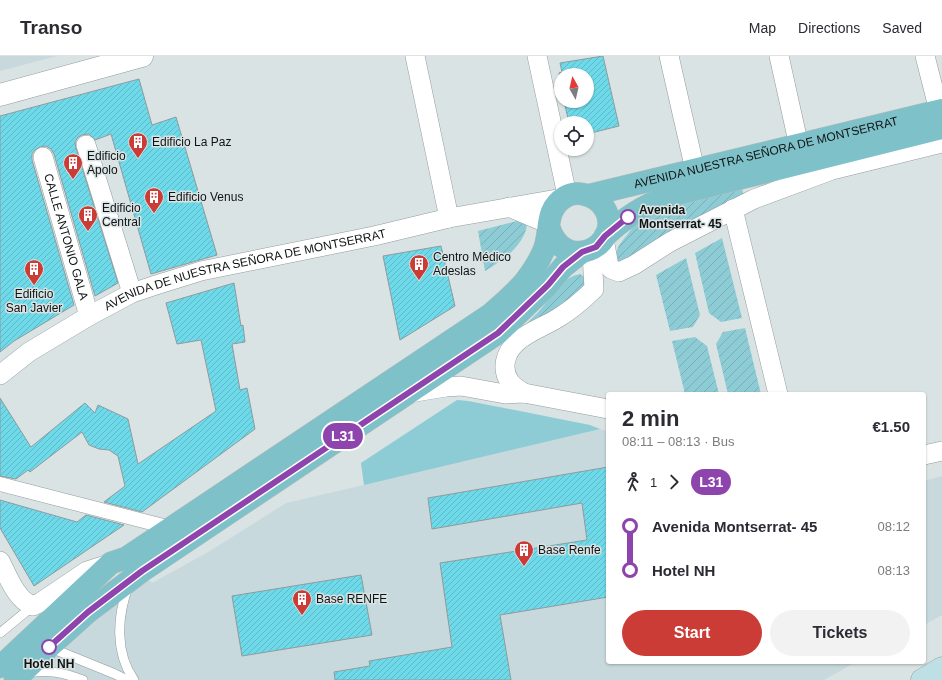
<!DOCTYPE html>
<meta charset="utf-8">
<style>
body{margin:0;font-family:Helvetica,sans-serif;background:#f2f2f3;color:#2b2b33;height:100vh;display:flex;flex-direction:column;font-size:15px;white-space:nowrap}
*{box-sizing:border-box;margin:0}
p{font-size:13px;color:#7c7c81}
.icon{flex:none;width:22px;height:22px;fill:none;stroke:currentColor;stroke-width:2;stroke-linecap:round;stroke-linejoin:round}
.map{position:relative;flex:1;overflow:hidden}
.details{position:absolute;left:606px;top:336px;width:320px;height:272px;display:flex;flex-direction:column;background:#fff;border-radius:4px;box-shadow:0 1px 3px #0004}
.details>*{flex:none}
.badge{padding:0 8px;border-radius:13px;font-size:14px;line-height:26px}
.needle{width:26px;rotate:352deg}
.fabs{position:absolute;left:554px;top:12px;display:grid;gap:8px}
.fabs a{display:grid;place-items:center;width:40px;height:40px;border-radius:50%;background:#fff;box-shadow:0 1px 3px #0004;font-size:20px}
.map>.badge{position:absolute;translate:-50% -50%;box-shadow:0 0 0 2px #fff}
.legs{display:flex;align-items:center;gap:6px;height:44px;padding:0 16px;font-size:13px}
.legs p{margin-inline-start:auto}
.overview{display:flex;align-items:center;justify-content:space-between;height:68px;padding:0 16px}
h1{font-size:22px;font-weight:700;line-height:30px}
.cta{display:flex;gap:8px;margin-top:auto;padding:8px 16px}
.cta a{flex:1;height:46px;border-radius:24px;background:#ca3c35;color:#fff;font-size:16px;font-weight:700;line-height:46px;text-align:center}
.cta a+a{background:#f2f2f3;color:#2b2b33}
ul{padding:0 16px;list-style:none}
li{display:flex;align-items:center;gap:14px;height:44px;font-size:15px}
li i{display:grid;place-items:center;width:6px;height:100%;margin:0 5px;background:currentColor}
li i::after{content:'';width:10px;height:10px;margin:-5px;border:3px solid;border-radius:50%;background:#fff}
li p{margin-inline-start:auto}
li:first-child i{background:linear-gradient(#0000 50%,currentColor 0)}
li:last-child i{background:linear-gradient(currentColor 50%,#0000 0)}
header{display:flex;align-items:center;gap:24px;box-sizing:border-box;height:56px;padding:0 20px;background:#fff;border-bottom:1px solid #e1e1e2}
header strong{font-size:19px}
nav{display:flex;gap:22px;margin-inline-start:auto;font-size:14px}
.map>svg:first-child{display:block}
.built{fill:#c7d9dc}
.grass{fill:#8eccd5}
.garden{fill:url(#garden-furrows)}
.building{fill:url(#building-hatch);stroke:#919a9c}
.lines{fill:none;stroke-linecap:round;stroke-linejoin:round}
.service-casing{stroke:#939c9d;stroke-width:10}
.pedestrian-casing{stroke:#939c9d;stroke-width:15}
.minor-casing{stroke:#939c9d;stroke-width:20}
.tertiary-casing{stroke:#939c9d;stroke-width:23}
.secondary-casing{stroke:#939c9d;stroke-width:23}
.primary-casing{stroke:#bcbdbd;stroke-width:23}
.service{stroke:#fff;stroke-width:9}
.pedestrian{stroke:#fff;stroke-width:14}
.minor{stroke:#fff;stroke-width:19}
.tertiary{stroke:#fff;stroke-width:22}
.secondary{stroke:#bee0e4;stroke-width:22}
.primary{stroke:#7ec1c9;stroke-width:22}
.line-1-casing{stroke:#fff;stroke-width:9}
.line-1{stroke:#8e44ad;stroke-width:6}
.stop-1-dot{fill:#fff;stroke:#8e44ad;stroke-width:2}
.labels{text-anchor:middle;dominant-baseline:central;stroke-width:3;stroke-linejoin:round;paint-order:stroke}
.poi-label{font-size:12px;fill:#0f1313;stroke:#dae3e4;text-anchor:start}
.street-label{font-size:12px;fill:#0f1313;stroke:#dae3e4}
.stop-label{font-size:12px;font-weight:bold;fill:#0f1313;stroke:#dae3e4;text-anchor:start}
</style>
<header>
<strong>Transo</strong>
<nav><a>Map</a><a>Directions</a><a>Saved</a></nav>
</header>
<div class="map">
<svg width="942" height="624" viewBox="0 0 942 624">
<defs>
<pattern id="garden-furrows" width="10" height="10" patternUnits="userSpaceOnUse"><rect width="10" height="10" fill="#8eccd5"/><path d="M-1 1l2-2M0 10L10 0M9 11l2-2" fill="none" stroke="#79aeb6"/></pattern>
<pattern id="building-hatch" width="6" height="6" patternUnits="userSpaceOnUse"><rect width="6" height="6" fill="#6ed9e8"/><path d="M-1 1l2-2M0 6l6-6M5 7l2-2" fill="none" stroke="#5eb9c6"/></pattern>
</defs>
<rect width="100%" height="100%" fill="#dae3e4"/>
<g class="built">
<polygon points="0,0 57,0 0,15"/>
<polygon points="457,344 468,345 531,357 608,375 608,606 856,606 824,624 27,624 73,583 113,549 149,524 152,527 210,495 286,447 364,429 361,407"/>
<polygon points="942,420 942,559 924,569 924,425"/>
</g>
<polygon class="grass" points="457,344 468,345 590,369 600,373 364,429 361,407"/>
<g class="garden">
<polygon points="742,133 744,140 626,207 618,207 616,197 619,189 634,170 656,155"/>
<path d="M517 165H523L527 168C525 189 502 205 485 215L478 175Z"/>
<polygon points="722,182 742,262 721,266 709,257 695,197"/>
<polygon points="686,202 700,259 693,271 670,275 656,219"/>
<path d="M580 218 586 222 584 235 529 271 526 269C530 263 536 259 541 253 552 240 561 222 580 218Z"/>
<polygon points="745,272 761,338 728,338 716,288 723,276"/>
<polygon points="695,281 707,290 719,338 685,338 672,285"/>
</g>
<g class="building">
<polygon points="603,0 619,70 587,78 587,67 569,67 564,45 587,45 587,19 561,19 561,27 559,17 562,16 560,7"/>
<polygon points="139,23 152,69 176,61 217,199 151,218 111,78 95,84 89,78 82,79 78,81 75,86 76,92 118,227 95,240 54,98 51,93 46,90 40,91 35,94 32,98 32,104 74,249 14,285 0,296 0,60"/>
<polygon points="441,190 455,250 400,284 383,200"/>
<polygon points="234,227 241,270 243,269 245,286 232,288 240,334 247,332 255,373 142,456 104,446 125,430 118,400 109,394 99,393 89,389 82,376 30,416 28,414 16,423 0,420 0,342 31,391 85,347 95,357 98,349 128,363 138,408 216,355 201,284 177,288 166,247"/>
<polygon points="608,411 608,541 500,559 511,624 335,624 334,616 370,610 369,605 452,591 440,507 587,484 582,447 432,473 428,442"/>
<polygon points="0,444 77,466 86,459 124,469 34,530 0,472"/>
<polygon points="361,519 372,579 242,600 232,540"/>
</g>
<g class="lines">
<g class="service-casing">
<g id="service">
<path d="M128 531C117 561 115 597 134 624"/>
<polyline points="0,577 33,550"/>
<polyline points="51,592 115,618 127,624"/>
<path d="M29 617C48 613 64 617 83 624"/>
</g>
</g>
<g class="pedestrian-casing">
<polyline id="pedestrian" points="0,428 171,472"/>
</g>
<g class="minor-casing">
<g id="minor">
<polyline points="415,0 449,162"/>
<polyline points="537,0 567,139"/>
<polyline points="669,0 695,114"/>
<polyline points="779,0 799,90"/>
<polyline points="925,0 939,55"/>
<polyline points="86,89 132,237"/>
<path id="s1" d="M43 101 89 260"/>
<polyline points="509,151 549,168"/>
<polyline points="733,153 778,338"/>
<polyline points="604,183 609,210 611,213 619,216 634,209 670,186 754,143 832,114 942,87"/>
<path id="s2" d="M0 319 29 296 89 260 132 237 156 229 201 215 374 180 449 162 563 142"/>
<polyline points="409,337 446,331 461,330 505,338 524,337 608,353"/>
<path d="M524 337C519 334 514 331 510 326 500 312 506 295 518 285 530 275 545 270 558 262 571 254 583 244 594 233L592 197 591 194"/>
<polyline points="924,399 942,395"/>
<path d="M0 505C8 520 16 544 33 550L41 546 87 515 106 509"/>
</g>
</g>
<g class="tertiary-casing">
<polyline id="tertiary" points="0,39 142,0"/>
</g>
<g class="secondary-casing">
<polyline id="secondary" points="922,624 942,612"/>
</g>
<g class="primary-casing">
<g id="primary">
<path id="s3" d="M590 139 942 54"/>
<path d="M605 180C626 161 642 150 669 140L942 72"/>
<path d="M0 611 111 507 126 502 491 258C503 247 516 237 526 224 532 216 538 207 542 198 553 178 542 155 565 141 570 138 577 137 582 138 593 140 601 145 606 155 622 190 564 219 549 171"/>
<polyline points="15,624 49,591 88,556 142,515 498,277 548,229 563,211 582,196"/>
</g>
</g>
<use href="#service" class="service"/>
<use href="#pedestrian" class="pedestrian"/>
<use href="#minor" class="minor"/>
<use href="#tertiary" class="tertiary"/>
<use href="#secondary" class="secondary"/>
<use href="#primary" class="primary"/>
</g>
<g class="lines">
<g class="line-1-casing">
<polyline id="line-1" points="49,591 88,556 142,515 498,277 548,229 563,211 582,196 596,191 605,180 628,161"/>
</g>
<use href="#line-1" class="line-1"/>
</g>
<defs>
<g id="building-pin" transform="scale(1)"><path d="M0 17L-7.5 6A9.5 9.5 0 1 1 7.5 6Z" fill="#ca3c35" stroke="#dae3e4"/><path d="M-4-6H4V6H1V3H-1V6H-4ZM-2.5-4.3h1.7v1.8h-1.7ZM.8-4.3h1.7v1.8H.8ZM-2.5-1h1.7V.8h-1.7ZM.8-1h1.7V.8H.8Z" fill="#fff"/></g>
</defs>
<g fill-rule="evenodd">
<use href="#building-pin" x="138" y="86"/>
<use href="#building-pin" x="73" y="107"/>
<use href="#building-pin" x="154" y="141"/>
<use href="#building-pin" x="88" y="159"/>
<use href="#building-pin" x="419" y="208"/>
<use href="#building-pin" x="34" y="213"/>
<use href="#building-pin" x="524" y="494"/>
<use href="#building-pin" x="302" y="543"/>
</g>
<g class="stop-1-dot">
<circle cx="628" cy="161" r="7"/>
<circle cx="49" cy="591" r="7"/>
</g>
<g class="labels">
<g class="poi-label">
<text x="152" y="86">Edificio La Paz</text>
<text x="87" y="100">Edificio<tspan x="87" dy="14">Apolo</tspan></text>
<text x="168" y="141">Edificio Venus</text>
<text x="102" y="152">Edificio<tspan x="102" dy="14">Central</tspan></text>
<text x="433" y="201">Centro Médico<tspan x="433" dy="14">Adeslas</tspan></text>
<text x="34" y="238" text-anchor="middle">Edificio<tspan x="34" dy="14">San Javier</tspan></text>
<text x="538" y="494">Base Renfe</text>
<text x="316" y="543">Base RENFE</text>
</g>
<g class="street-label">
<text stroke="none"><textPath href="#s3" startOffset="181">AVENIDA NUESTRA SEÑORA DE MONTSERRAT</textPath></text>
<text stroke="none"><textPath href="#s1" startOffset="83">CALLE ANTONIO GALA</textPath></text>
<text stroke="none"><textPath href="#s2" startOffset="271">AVENIDA DE NUESTRA SEÑORA DE MONTSERRAT</textPath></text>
</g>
<g class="stop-label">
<text x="639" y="154">Avenida<tspan x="639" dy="14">Montserrat- 45</tspan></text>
<text x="49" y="608" text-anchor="middle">Hotel NH</text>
</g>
</g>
</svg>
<div class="fabs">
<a><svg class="needle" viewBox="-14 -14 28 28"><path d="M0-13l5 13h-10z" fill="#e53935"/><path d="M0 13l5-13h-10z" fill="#7c7c81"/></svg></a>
<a><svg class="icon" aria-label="locate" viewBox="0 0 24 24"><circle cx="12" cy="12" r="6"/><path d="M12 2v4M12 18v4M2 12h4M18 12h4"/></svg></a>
</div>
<b class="badge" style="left:343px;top:380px;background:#8e44ad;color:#fff">L31</b>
<section class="details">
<div class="overview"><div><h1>2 min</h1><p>08:11 – 08:13 · Bus</p></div><b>€1.50</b></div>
<div class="legs"><svg class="icon" aria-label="walk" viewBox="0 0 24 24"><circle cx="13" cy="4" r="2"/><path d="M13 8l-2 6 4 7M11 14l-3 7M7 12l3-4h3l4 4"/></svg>1<svg class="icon" aria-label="forward" viewBox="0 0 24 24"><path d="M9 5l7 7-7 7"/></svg><b class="badge" style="background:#8e44ad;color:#fff">L31</b></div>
<ul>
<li><i style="color:#8e44ad"></i><b>Avenida Montserrat- 45</b><p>08:12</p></li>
<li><i style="color:#8e44ad"></i><b>Hotel NH</b><p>08:13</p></li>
</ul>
<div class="cta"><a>Start</a><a>Tickets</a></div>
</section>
</div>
